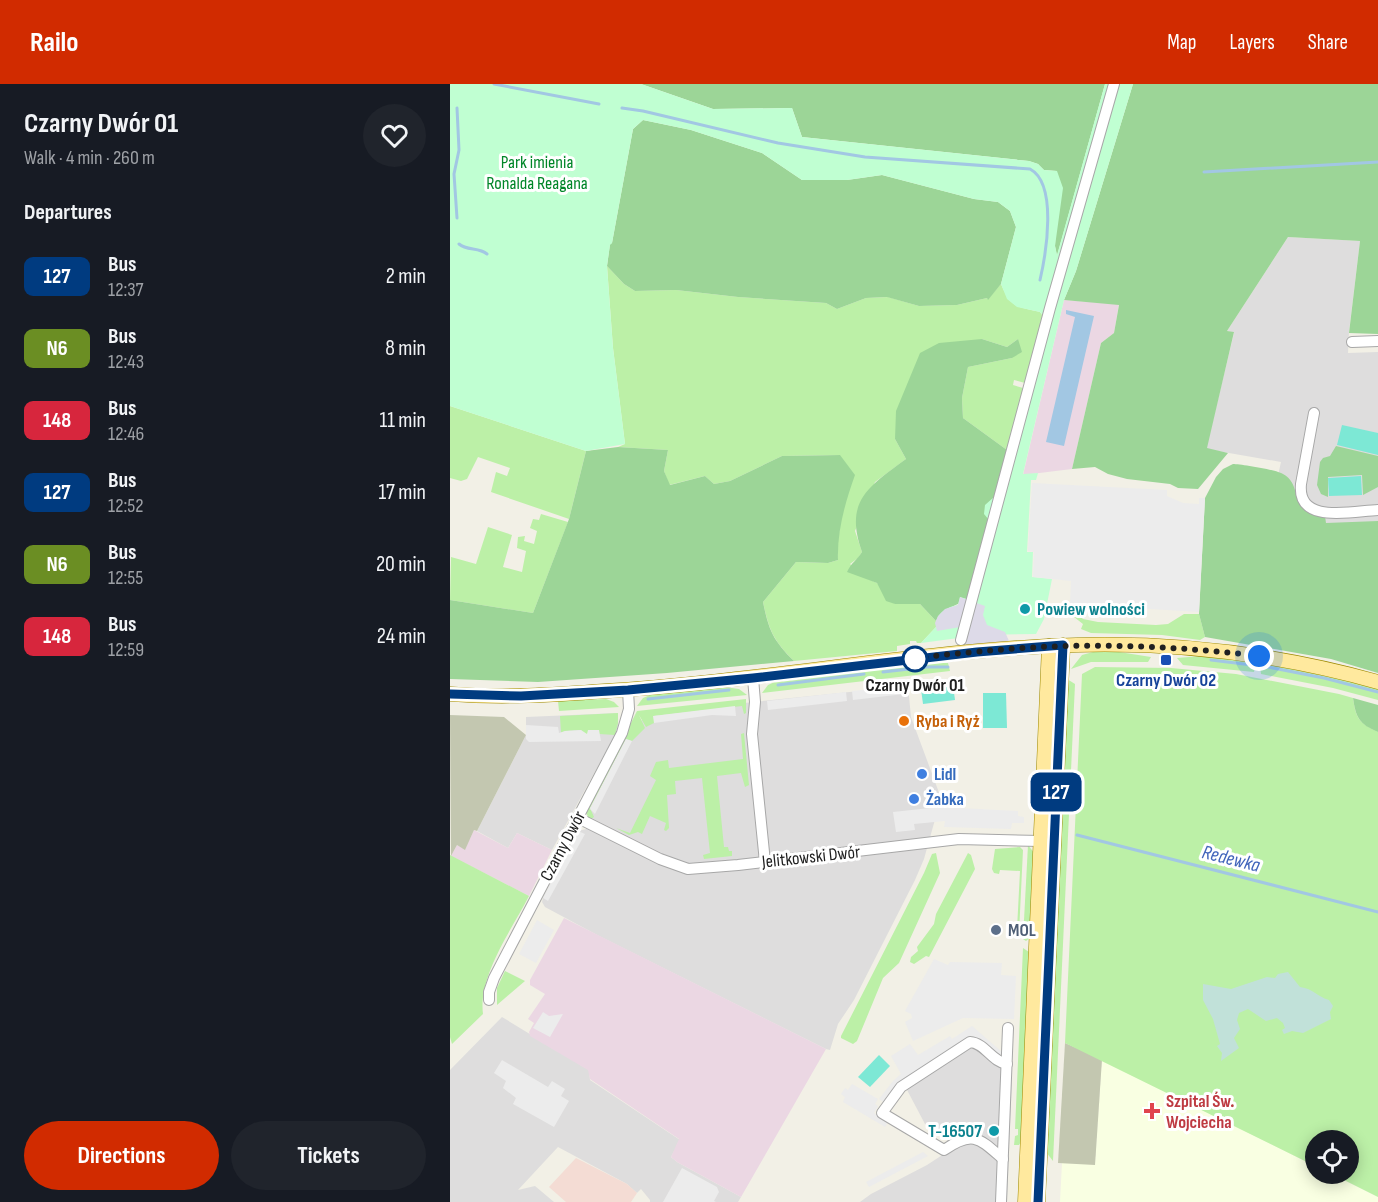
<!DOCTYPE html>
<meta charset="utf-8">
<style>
body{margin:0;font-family:"Sofia Sans Condensed",sans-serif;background:#20242c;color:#f1f3f6;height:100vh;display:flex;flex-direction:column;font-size:22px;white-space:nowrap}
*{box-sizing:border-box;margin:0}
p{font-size:20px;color:#9ea1a6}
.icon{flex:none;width:33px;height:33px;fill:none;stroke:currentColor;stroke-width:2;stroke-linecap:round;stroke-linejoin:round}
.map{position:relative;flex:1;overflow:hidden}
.drawer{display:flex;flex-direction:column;background:#171b24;width:450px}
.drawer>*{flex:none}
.badge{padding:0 12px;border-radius:9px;font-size:21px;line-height:39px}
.fabs{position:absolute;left:855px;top:1046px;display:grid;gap:12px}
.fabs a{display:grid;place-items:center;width:54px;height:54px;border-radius:50%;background:#171b24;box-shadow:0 3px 15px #0003;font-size:30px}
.you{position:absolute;width:30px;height:30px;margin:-15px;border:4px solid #fff;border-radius:50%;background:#1a73e8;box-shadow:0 0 0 9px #1a73e833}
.map>.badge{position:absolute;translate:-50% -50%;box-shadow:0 0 0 3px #fff}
h2{padding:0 24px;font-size:22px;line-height:54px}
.round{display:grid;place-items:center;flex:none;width:63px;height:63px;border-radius:32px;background:#20242c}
.head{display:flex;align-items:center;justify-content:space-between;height:102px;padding:0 24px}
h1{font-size:28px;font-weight:700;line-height:45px}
.button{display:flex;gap:12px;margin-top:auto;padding:12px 24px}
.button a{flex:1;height:69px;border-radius:36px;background:#d12b00;color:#fff;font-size:24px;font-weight:700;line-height:69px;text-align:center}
.button a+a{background:#20242c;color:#f1f3f6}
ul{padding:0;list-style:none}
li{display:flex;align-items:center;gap:18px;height:72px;padding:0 24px}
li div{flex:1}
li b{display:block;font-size:22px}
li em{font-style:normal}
li .badge{min-width:66px;font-weight:700;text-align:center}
header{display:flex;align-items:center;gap:36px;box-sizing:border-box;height:84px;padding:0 30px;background:#d12b00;color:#fff}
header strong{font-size:28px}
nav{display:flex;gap:33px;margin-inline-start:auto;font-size:21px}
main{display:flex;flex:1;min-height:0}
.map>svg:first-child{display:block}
.residential{fill:#dedddd}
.commercial{fill:#f4dcd4}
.industrial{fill:#ebd7e3}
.education{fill:#f9ffe2}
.construction{fill:#c3c7b0}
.grass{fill:#bcf0a7}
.forest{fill:#9cd597}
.wetland{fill:#c1e1d9}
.park{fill:#c0ffd2}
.pitch{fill:#7de8d5}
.parking{fill:#ececec}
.plaza{fill:#dddae8}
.water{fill:#a2c7e3}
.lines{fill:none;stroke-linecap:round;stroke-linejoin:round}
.stream{stroke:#a2c7e3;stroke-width:3}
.minor-casing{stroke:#a7a7a7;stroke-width:12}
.major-casing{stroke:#9d8900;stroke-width:15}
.minor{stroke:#fff;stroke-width:10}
.major{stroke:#ffe99e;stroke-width:14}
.line-casing{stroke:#fff;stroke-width:14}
.line{stroke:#003b80;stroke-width:9}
.walk{stroke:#202020;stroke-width:6;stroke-dasharray:0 10.8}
.culture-dot{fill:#0f9aa8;stroke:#fff;stroke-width:2}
.stop-dot{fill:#fff;stroke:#003b80;stroke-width:3}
.transit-dot{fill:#1a4fb4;stroke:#fff;stroke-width:2}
.food-dot{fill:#e8710a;stroke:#fff;stroke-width:2}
.shop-dot{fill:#3f7fe0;stroke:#fff;stroke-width:2}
.service-dot{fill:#5c6f8a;stroke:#fff;stroke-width:2}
.health-dot{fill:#e0444e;stroke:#fff;stroke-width:2}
.labels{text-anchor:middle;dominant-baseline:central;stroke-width:6;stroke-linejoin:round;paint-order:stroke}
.park-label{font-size:18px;fill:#018628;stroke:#fff}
.culture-label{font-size:18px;font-weight:bold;fill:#0d838f;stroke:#fff;text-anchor:start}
.transit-label{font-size:18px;font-weight:bold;fill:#164399;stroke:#fff}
.stop-label{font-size:18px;font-weight:bold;fill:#202020;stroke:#fff}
.food-label{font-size:18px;font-weight:bold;fill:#c56008;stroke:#fff;text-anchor:start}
.shop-label{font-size:18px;font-weight:bold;fill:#366cbe;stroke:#fff;text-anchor:start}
.street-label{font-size:18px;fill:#202020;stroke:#fff}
.service-label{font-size:18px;font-weight:bold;fill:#4e5e75;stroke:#fff;text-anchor:start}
.health-label{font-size:18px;font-weight:bold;fill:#be3a42;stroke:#fff;text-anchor:start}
.water-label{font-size:20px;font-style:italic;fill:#4265bb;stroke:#fff}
</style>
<header>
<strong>Railo</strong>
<nav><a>Map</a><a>Layers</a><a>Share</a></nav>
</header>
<main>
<section class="drawer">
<div class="head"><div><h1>Czarny Dwór 01</h1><p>Walk · 4 min · 260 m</p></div><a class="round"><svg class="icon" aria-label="heart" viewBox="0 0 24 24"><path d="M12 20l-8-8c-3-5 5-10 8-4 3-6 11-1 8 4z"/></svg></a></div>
<h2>Departures</h2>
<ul>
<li><span class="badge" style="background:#003b80;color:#fff">127</span><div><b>Bus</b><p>12:37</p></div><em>2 min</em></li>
<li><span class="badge" style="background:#6b8e23;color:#fff">N6</span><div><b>Bus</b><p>12:43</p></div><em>8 min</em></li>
<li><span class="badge" style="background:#d7263d;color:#fff">148</span><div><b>Bus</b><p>12:46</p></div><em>11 min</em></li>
<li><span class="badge" style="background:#003b80;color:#fff">127</span><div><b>Bus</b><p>12:52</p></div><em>17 min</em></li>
<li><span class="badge" style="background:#6b8e23;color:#fff">N6</span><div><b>Bus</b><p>12:55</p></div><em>20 min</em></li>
<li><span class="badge" style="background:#d7263d;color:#fff">148</span><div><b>Bus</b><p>12:59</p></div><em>24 min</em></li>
</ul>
<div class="button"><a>Directions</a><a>Tickets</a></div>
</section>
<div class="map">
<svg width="928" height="1118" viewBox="0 0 928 1118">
<rect width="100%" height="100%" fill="#f2f0e6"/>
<g class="residential">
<polygon points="838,153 910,157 899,248 898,269 928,268 928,444 816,445 831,378 756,365 784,249 777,247"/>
<polygon points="458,602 461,633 491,714 474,775 465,796 404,916 388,940 380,966 376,965 149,852 95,823 92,818 93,814 128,747 136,745 142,733 140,725 179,650 185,641 196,633 284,620"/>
<polygon points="168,629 168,643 165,651 102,766 67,749 58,764 27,747 76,651 76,633"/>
<polygon points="52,933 139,986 140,996 230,1056 221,1073 227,1078 291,1113 288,1118 200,1118 200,1116 191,1105 187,1109 177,1100 108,1063 68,1106 85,1102 104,1118 0,1118 0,986"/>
<polygon points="523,963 562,993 557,1118 410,1118 421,1110 477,1081 500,1066 495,1050 475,1040 456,1004 514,965"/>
</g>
<polygon class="commercial" points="126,1074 177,1100 187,1109 181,1118 116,1118 99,1103"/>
<g class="industrial">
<polygon points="614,216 669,220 664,249 651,259 622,385 573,391"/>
<polygon points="24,746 58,764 67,749 102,766 79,812 1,772 7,761 15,765"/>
<polygon points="114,834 376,965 291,1113 227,1078 221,1073 229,1055 140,995 138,986 80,952 79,948 84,939 78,935 95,910 80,901 80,896"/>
</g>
<polygon class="education" points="652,975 865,1082 866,1089 880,1089 928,1113 928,1118 610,1118 612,1079 645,1080"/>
<g class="construction">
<polygon points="0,631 54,633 76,651 27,747 24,746 15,766 7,761 1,772"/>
<polygon points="615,959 652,975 645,1081 608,1079"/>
</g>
<g class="grass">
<path d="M157 182 174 200 185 207 226 206 288 213 376 219 387 225 416 214 438 213 469 222 507 221 537 214 538 215 551 200C561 224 567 223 590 228L593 232 575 299 564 296 563 301 573 304 557 366 513 334 512 314 518 283 562 274 568 255 557 263 532 255 445 355 456 375 425 398 405 447 412 468 408 474 400 480 416 494 427 499 445 520H470L486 537V543L471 559H467L466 557H460V560L447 562V567L344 577C323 556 319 546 313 518L346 478 378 479 388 476 387 462 393 422 389 371 332 372 280 397 264 400 255 392 219 401 214 387 218 366 168 363 175 360 163 264Z"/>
<polygon points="0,322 136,367 119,435 41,408 46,388 57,392 60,384 28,373 17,395 11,397 0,394"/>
<polygon points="91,430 118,438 83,529 0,516 1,473 26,480 38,443 62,451 53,483 72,488 76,467 67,464 68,453 75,452 74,457 84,460 87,447 80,444 83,435 89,436"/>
<polygon points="621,523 626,523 626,528 633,535 648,538 706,541 718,540 734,530 749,530 755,553 750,556 712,551 641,549 631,545 633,540 624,533"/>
<polygon points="643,568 669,568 701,573 698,578 641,578 621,585 632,571"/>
<polygon points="751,572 804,578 805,580 804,588 733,581 727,574"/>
<polygon points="469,579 498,579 500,587 312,609 318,601 329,596"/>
<polygon points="812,579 886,594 928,605 928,616 883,604 811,590 810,581"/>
<path d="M645 583 721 584 786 590 889 610 903 614C906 635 909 639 928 648V1113L880 1089H898V1056H866L865 1082 615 959 632 590Z"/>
<polygon points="617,595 625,600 603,1077 596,1068"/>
<polygon points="275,603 289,605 297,611 187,622 193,614 200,611"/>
<polygon points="156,615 164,618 169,623 109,627 108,617"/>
<polygon points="296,615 296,629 294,630 292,622 204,632 204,639 196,643 189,631 195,644 182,657 176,655 140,724 144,733 141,735 138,733 136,728 138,724 187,627"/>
<polygon points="168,629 168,639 165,651 149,650 149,646 138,646 138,650 134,650 131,646 115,647 111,649 110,632"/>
<polygon points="294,649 299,701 295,703 291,689 267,692 274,763 278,763 279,767 282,767 282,772 254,775 253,771 260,769 252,694 225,697 226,710 217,711 219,744 216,747 214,746 216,739 200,732 192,750 188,748 179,751 166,744 180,749 206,696 200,692 206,678 218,676 219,684 293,675 291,650"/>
<polygon points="578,761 585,770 581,853 576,857 573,855"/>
<polygon points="570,763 573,766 569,849 567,845 570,787 550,786 549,790 544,789 542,785 545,765"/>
<polygon points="486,769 490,789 449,879 433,894 407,957 403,960 391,954 391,952 474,789 482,770"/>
<polygon points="518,769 521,771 525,785 479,873 476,872 464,880 460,878 461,873 468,867 467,863 484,840 486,830"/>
<path d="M0 771 79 812C62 845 28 892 33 930L2 960 0 953Z"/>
<polygon points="573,864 579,868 572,1056 569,1061 564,1061 565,1052 568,1051 568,1045 565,1045"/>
<polygon points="55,887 75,897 47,921 47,904"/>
</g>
<g class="forest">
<polygon points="191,0 655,0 607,172 605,162 607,87 594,86 588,80 579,77 352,53 342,24 263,25"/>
<polygon points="683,0 928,0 928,250 899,249 910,157 838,153 777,247 784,248 757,364 778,369 748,405 728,404 720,400 677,395 658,390 645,383 622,385 651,259 664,249 669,221 614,216 626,187"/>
<polygon points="193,36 241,46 312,69 352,96 397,96 432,91 524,115 548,118 560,127 566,143 551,200 538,216 537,214 507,221 469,222 437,213 416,214 387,225 376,219 288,213 226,206 185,207 174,200 157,182 160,160 162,159 183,45"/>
<path d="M532 255 557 263 568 255 572 268 562 274 518 283 512 314 513 334 557 366 517 515C506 522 492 525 486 537L470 520H445L436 517 427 499 397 488C401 479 407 476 412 468 394 417 418 403 456 375L445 355 446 327 470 269 489 259Z"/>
<polygon points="886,362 928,372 928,403 913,411 912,391 878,393 878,413 871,410 867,401 870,378 873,374 880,372"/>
<path d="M168 363 218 366 214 387 220 401 255 392 264 400 280 397 332 372 390 371 405 391C395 419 387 447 388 476L378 479 346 478 313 518C319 547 323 556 344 577L217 589 88 598 0 595V516L83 529 119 435 136 367Z"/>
<path d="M783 380C791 380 827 386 833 390 855 402 835 428 875 432L876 439 928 437V589L881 575 755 553 749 530 755 414 766 393 773 385Z"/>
<path d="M903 614 928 621V648C909 640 906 634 903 614Z"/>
</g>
<path class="wetland" d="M838 888 850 903C864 905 866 912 879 916L883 922 880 928 881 935 853 949 842 947 834 950 832 946 835 944 833 939 827 934 816 937 798 925 789 929 787 936 790 945 784 954 789 964 771 977 772 969 767 962 770 960 763 935 753 916V900L781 905 817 893 825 894 828 890Z"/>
<path class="park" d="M0 0H191L263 25 342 24 352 53 579 77 588 80 594 86 607 87 613 104 605 162 607 171 655 0H683L626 187 614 216 573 390 588 389 586 396H581L577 468H583L582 493 602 495 594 535 586 550 531 551 471 559 486 543C485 530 496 523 508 521L510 513 517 515 539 436 534 430 535 421 544 413 593 232 590 228 567 223 557 215 551 200 566 143 560 127 548 118 524 115 432 91 397 96H352L312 69 241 46 193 36 183 45 162 159 160 161 157 182 163 264 175 360 136 367 0 322Z"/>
<g class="pitch">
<polygon points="892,341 928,349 928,371 887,361"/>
<polygon points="911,392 912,411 879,412 878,394"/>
<polygon points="503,601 505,616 473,620 471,605"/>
<polygon points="533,609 556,609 557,644 533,644"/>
<polygon points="429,971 440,982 420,1003 408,993"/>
</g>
<g class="parking">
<polygon points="582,399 717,406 717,412 733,419 749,420 749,414 755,414 749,528 620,520 621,497 583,493 584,468 578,467"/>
<polygon points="453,602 454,610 403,616 402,607"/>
<polygon points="396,608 397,617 318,626 317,617"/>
<polygon points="285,622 286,632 262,631 204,639 203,632"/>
<polygon points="76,641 108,643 109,649 115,647 131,646 137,650 138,646 149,646 151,657 79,658 76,655"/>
<polygon points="176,655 182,657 145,730 140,725"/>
<polygon points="489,723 568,727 568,732 574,733 574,739 562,739 561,745 494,743 495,737 464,740 465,746 446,748 443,728"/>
<polygon points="128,747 135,750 98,817 93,814"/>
<polygon points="87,836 104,846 86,879 69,870"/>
<polygon points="484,875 498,881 500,878 552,879 551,891 566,892 564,935 513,934 463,957 455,938 462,934 461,930 455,927"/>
<polygon points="93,928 99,932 113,930 100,953 83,944"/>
<polygon points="522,942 552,968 549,973 522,952 457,995 435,1019 429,1015 443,997 451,990 441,972 460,960 468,971 500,952 502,955"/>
<polygon points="52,976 98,1003 102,997 115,1005 111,1012 119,1017 104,1043 63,1020 66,1014 53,1004 56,997 44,989"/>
<polygon points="402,1000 428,1015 425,1020 428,1022 424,1029 438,1038 435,1043 393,1018 395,1013 391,1010 395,1004 398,1006"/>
<polygon points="473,1068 478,1072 419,1103 416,1098"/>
<polygon points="232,1084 267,1103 269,1108 264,1117 266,1118 213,1118"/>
</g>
<polygon class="plaza" points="510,513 535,522 533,531 537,541 555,548 559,557 516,561 515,554 507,551 510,543 487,547 485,539 488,532 495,525 508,521"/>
<polygon class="water" points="616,226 644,232 614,362 596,358 625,233 616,230"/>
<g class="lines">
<g class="stream">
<polyline points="44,0 149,20"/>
<polyline points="7,24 9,66 4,90 7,134"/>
<path d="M172 24 193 27 328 59 415 73 580 85C608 100 596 170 590 196"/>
<polyline points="754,88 928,78"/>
<path d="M9 160C17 167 29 163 37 170"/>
<polyline points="761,576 802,581"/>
<polyline points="813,582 874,594 928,608"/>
<polyline points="433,588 477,583 498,583"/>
<polyline points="328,601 414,590"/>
<polyline points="198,615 279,606"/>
<polyline points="627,751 928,828"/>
</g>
<g class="minor-casing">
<g id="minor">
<polyline points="902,258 928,257"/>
<path d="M864 329 851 400C847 441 902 427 928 426"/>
<polyline points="511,556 600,224 664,0"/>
<polyline points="303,594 305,618 302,650 315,778"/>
<polyline points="128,734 210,775 238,785 288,781 509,755 591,757 597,760"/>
<polyline points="39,916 39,908 44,894 172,649 179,625 178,606"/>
<path d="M553 1075C529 1054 523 1046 494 1066L432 1029 451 1003 520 958C535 959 542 978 557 980"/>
<polyline points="551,1118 558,944"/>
</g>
</g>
<g class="major-casing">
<g id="major">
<path d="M0 610C52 614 103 611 155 607 303 598 450 570 598 562 709 556 821 568 928 598"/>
<polyline points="575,1118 599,562"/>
<polyline points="588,1118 613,561"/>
</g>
</g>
<use href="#minor" class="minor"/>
<use href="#major" class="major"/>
</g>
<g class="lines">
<g class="line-casing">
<polyline id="line" points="0,610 71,612 178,606 303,594 527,568 613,561 588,1118"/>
</g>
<use href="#line" class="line"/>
<path class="walk" d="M465 575C486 571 513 569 536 567 628 558 718 561 809 572"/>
</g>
<g class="culture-dot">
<circle cx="575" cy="525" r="6"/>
<circle cx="544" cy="1047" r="6"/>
</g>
<circle class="stop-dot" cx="465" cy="575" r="12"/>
<rect class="transit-dot" x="710" y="570" width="12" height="12" rx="3"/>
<circle class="food-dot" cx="454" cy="637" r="6"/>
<g class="shop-dot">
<circle cx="472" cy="690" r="6"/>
<circle cx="464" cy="715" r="6"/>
</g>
<circle class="service-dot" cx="546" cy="846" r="6"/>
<path class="health-dot" d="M699 1018h6v6h6v6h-6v6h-6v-6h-6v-6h6z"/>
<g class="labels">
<g class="park-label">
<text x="87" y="78">Park imienia<tspan x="87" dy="21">Ronalda Reagana</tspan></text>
</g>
<g class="culture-label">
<text x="587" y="525">Powiew wolności</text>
<text x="532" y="1047" text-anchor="end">T-16507</text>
</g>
<g class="transit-label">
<text x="716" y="596">Czarny Dwór 02</text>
</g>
<g class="stop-label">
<text x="465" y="601">Czarny Dwór 01</text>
</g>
<g class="food-label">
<text x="466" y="637">Ryba i Ryż</text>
</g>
<g class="shop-label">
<text x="484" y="690">Lidl</text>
<text x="476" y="715">Żabka</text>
</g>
<g class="street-label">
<text transform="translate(113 762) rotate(-62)">Czarny Dwór</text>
<text transform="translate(361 773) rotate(-6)">Jelitkowski Dwór</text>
</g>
<g class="service-label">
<text x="558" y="846">MOL</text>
</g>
<g class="health-label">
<text x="716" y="1017">Szpital Św.<tspan x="716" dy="21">Wojciecha</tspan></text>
</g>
<g class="water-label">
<text transform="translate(781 775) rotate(14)">Redewka</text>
</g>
</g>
</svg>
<div class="fabs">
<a><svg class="icon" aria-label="locate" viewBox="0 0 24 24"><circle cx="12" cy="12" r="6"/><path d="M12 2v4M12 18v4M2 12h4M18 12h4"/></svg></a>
</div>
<div class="you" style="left:809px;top:572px"></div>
<b class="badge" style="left:606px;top:708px;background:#003b80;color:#fff">127</b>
</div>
</main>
